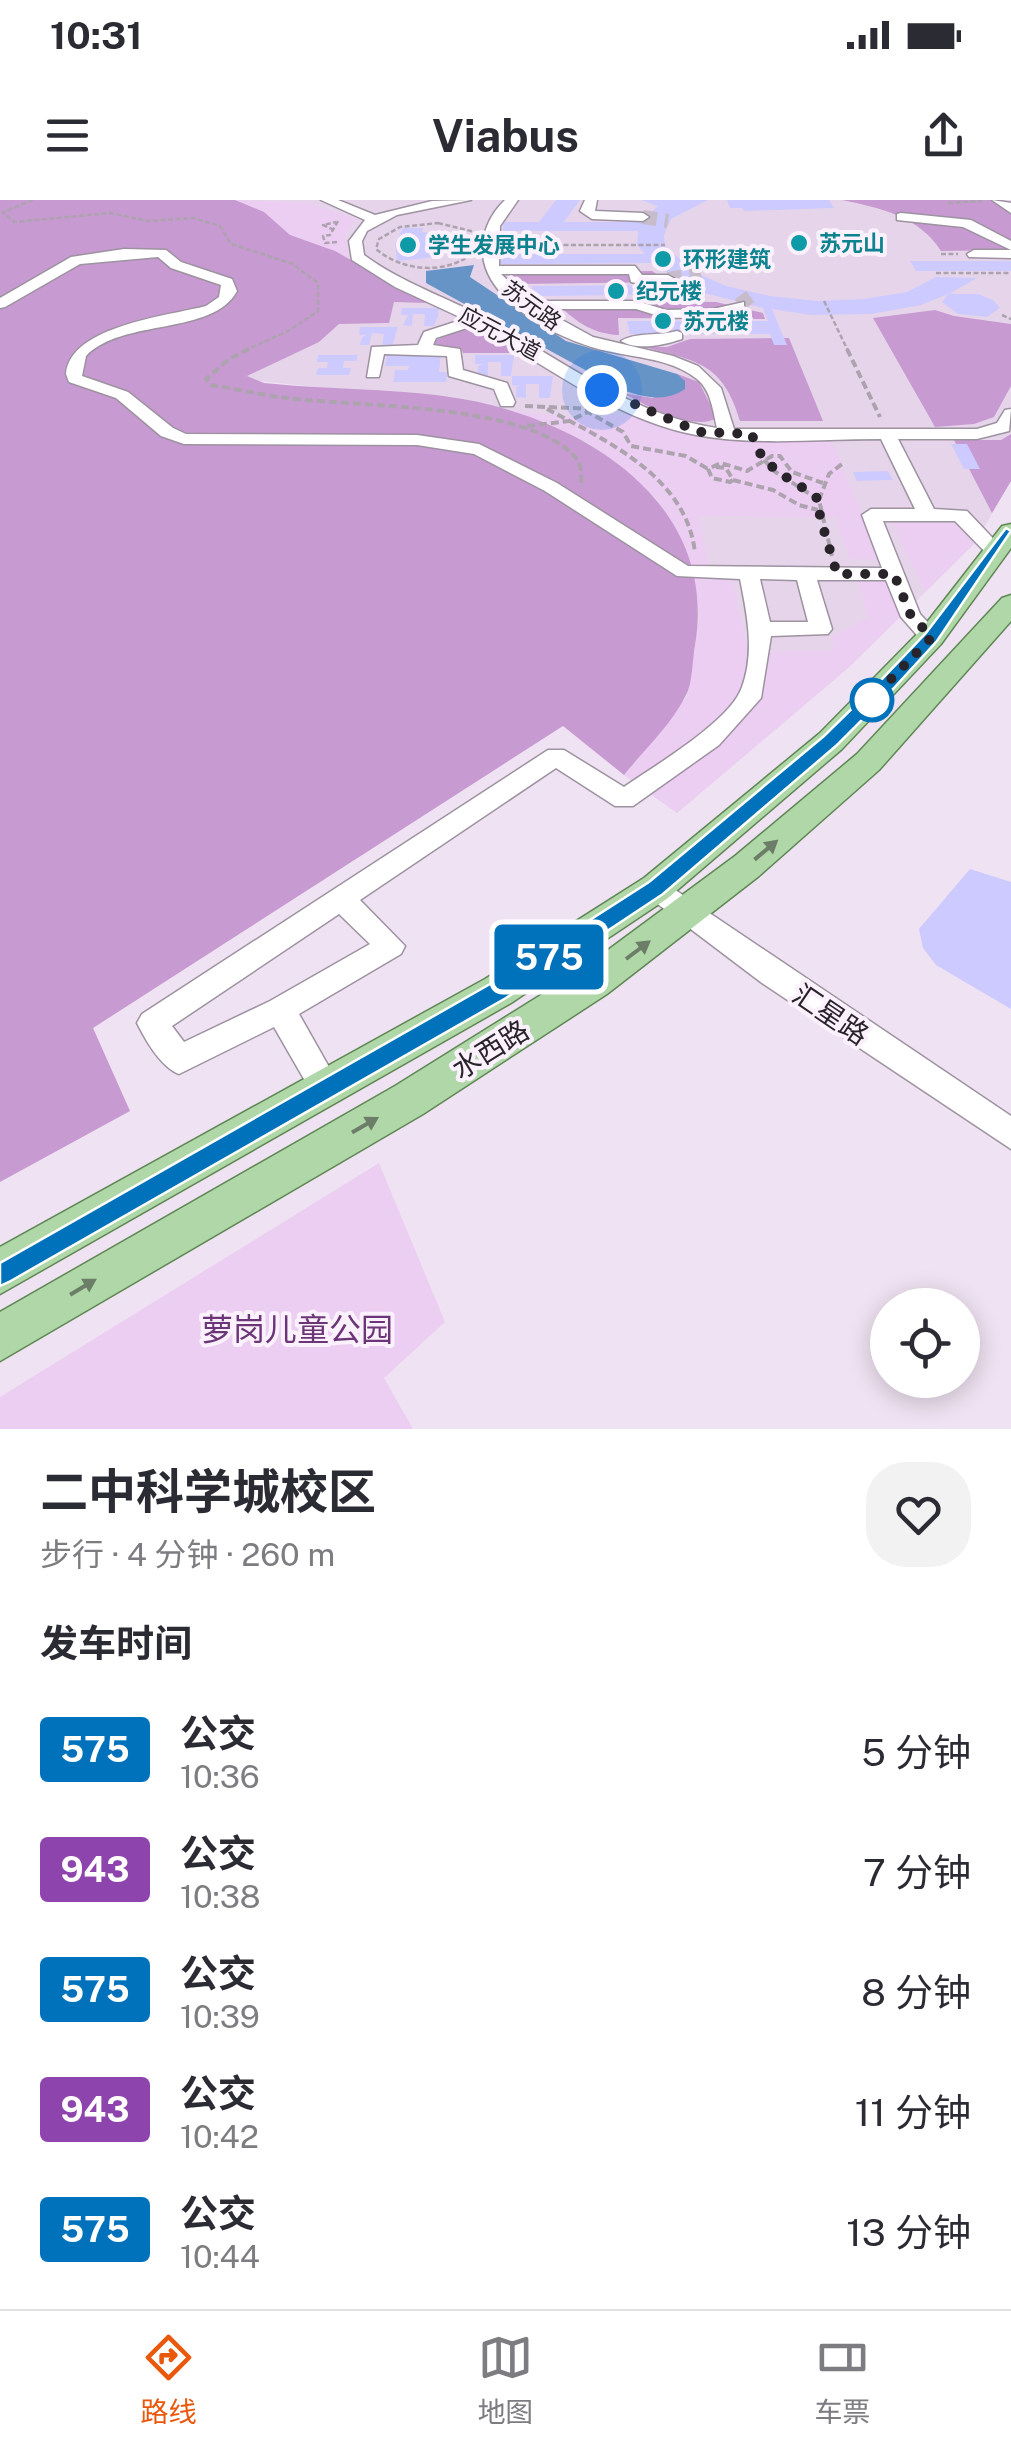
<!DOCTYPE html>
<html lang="zh">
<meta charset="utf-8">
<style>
body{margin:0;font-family:"Public Sans","Noto Sans SC",sans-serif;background:#f2f2f3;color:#2b2b33;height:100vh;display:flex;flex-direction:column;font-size:38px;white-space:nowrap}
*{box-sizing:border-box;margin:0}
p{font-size:32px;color:#7c7c81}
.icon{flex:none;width:55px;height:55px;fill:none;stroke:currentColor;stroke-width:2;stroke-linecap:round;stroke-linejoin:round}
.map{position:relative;height:1229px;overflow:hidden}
.sheet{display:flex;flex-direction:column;background:#fff;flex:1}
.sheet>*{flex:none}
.badge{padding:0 20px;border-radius:8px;font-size:35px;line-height:65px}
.controls{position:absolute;left:870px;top:1088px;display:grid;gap:20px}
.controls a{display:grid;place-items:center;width:110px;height:110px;border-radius:50%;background:#fff;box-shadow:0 5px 25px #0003;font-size:50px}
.you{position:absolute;width:50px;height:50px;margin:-25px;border:8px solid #fff;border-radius:50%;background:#1a73e8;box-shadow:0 0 0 15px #1a73e833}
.map>.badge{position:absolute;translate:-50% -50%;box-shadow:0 0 0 5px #fff}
h2{padding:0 40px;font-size:38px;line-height:90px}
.round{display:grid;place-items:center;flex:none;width:105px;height:105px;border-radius:40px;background:#f2f2f3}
.head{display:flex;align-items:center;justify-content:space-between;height:170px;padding:0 40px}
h1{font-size:48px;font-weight:700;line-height:75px}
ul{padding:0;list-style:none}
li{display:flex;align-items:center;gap:30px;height:120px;padding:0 40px}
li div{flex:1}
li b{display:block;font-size:38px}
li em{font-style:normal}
li .badge{min-width:110px;font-weight:700;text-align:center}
.status{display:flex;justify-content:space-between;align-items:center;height:70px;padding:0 50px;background:#fff;direction:ltr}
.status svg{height:28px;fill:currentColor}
header{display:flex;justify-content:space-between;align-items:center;height:130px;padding:0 40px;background:#fff;font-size:45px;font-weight:700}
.tabs{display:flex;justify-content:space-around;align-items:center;height:140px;border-top:2px solid #e1e1e2;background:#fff;font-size:28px;color:#7c7c81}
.tabs a{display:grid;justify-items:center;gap:5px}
.tabs .active{color:#ea580c}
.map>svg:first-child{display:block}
.built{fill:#e6d5ea}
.green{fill:#eccef2}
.forest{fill:#c79ad1}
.water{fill:#6794c7}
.building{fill:#cccaff}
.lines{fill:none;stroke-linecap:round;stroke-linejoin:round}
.minor-tunnel{stroke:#c7bcca;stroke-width:14;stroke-dasharray:14 8;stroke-linecap:butt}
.minor-casing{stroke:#9d92a0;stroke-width:3}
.major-casing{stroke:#5f8755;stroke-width:3}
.path-far1{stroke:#ada3af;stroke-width:2.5;stroke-dasharray:5 2.5;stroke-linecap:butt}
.path{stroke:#ada3af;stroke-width:4;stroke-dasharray:8 4;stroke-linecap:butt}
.minor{fill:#fff;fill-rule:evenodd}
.major{fill:#b0d7a7;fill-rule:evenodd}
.oneway{fill:#6c7e68}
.line{fill:#0072bc;stroke:#fff;stroke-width:2.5}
.walk{stroke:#282429;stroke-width:10;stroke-dasharray:0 18}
.culture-dot{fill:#0f9aa8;stroke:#fbf1fd;stroke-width:4}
.stop-dot{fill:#fff;stroke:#0072bc;stroke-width:5}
.labels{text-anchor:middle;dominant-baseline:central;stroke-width:8;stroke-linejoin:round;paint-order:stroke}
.far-culture-label{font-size:22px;font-weight:bold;fill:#0d838f;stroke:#fbf1fd;text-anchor:start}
.far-street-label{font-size:22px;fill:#282429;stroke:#fbf1fd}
.street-label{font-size:28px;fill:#282429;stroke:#fbf1fd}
.near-park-label{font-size:32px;fill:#6b3577;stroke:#fbf1fd}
</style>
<div class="status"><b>10:31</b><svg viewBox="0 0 49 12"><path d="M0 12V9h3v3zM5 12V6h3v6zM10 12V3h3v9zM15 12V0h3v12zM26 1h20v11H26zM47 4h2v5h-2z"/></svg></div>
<header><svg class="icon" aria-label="menu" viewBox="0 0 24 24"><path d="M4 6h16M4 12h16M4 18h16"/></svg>Viabus<svg class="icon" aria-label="share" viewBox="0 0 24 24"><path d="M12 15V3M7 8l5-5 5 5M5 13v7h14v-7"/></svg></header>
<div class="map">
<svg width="1011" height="1229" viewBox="0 0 1011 1229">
<rect width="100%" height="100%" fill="#efe2f2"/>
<polygon class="built" points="199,0 1011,0 1011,281 975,343 901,416 848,468 677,613 624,575 687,496 548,224 489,205 249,180 247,176 260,168"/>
<g class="green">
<polygon points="235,0 308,3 357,19 345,34 349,60 290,35 264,12"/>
<polygon points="507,210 571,217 643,214 704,240 831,240 881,360 850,359 836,317 699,316 711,377 732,378 748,452 834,451 832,437 868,418 859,381 888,382 901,416 848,468 677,613 624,575 687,496 700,414 687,356 669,315 590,244"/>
<polygon points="893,323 965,323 975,343 925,392"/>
<polygon points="379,963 445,1122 384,1178 413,1229 0,1229 0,1197"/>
</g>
<g class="forest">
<path d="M0 0H235L264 12 290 35 335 51 427 103 394 102 389 123 339 124 319 142 247 176 264 183C337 191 420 187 491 205 605 234 717 314 695 445 692 461 693 484 685 497 671 525 643 551 624 575L563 526 93 828 130 911 0 982Z"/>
<path d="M842 0H991L1011 14V50L941 51C919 16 880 8 842 0Z"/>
<polygon points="652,71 669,82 516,84 510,73"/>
<path d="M554 101 716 102 763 113 765 119 618 118 619 135C591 134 574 120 554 101Z"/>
<polygon points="935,110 954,116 1011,124 1011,186 994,217 974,224 935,227 873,118"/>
<polygon points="475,124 519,147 512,153 463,153 461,149 442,148 431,142"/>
<path d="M789 138 823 221H740C723 163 697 161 644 147H667L690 139Z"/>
<path d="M661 168 699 182 717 218C693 232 645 205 623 193L653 198 677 174Z"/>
<polygon points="1011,234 1011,281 992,313 954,240 1001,240"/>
</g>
<path class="water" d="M474 65 470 77 566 141 677 174 685 181V189C665 203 642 197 620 189L426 83V71Z"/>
<g class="building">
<polygon points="556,0 580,0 564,22 641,22 658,6 641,0 708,0 671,19 664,35 665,45 692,71 726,86 770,96 818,101 864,99 907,92 936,77 977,78 949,94 978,94 993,100 1000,108 987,117 958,114 942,102 948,94 921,105 871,114 811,115 772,109 787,145 774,145 770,134 630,134 627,121 768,121 763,108 708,94 533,96 532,86 687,85 652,63 500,64 500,54 645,54 637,45 638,31 503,31 503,22 539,22"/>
<polygon points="727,0 829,0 834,8 744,11 742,8 730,8"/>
<polygon points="403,28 423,28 422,32 449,36 457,47 437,57 397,61 395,44"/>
<polygon points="910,61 1011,61 1011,71 916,71"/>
<polygon points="402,108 439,108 438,116 434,126 424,126 425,114 413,114 412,126 403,125 408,115 401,115"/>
<polygon points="360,127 398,127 392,146 382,146 384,134 372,133 369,145 360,145 362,137 367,135 359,135"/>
<polygon points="387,154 441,154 439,172 447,172 446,182 393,182 395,170 408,170 409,166 385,166"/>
<polygon points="318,155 358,155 356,161 344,161 343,168 351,168 349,175 316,175 318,168 327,168 328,162 317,162"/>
<polygon points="475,155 514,155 511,176 501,176 501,162 488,162 488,175 478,175 478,166 483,164 475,164"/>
<polygon points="512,176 553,176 550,198 539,198 539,184 526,184 526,198 516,197 516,187 521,186 512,185"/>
<polygon points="951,244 967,244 980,269 964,269"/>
<polygon points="888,271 893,280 857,281 853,272"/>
<polygon points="970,669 1011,682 1011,809 936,765 923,748 919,729"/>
</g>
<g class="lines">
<g class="minor-tunnel">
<polyline points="643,17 668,21"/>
<polyline points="668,79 701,74"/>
<polyline points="739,105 755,93"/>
</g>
<g class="minor-casing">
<g id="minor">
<path d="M321 0H338L375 15 432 1 471 0 397 15 367 31 362 41 364 55C402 83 446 97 487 119 561 159 632 216 717 228 713 211 711 190 697 179 668 156 628 158 595 148 554 136 487 101 483 55 481 34 490 14 505 0H518L500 26 499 66H635L642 75H668L675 79 668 83H636L631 82 629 74H501L530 101H637L666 110 713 109 744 102V108L714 117 665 118 636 109H542L593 137 673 156 698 166 721 188 734 229H977L997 223 1005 210 1011 209 1009 231 977 239H898L934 309 967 311 1006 352 996 358 989 356 955 321H883L920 414 942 437 939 442H923L901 417 886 380H817L832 429 828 434 771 436 761 498 719 545 633 606H615L556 568 360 700 405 746 401 754 299 814 342 890 338 900 327 905 316 900 274 827 179 874C161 867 146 841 137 823L142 814 548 550H564L624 587C654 566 731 521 742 487 755 452 747 414 740 379L677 376 545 291 474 254 417 245 184 244 161 236 116 198 69 182 66 174C70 126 167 116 206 106L219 97 221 85 171 68 158 57 80 64 5 107 0 108V98L71 57 124 49 166 50 181 62 232 79 237 91C213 136 122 118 86 156L82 176 128 192 173 228 186 234 417 235 479 244 557 283 688 366 882 368 862 315 871 309H915L881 239C821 239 755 246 696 235 616 220 545 165 476 125L436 138 433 145 460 149 463 170 507 183 515 202 513 206H501L494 189 449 176 447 156 384 154 379 177H367L372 147 418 145 424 132 464 119 395 87 352 60 349 41 365 20ZM760 379 797 380 808 422H770ZM339 714 370 744 270 801 184 842 172 826Z"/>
<polygon points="585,0 597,0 595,11 643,13 649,17 643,21 592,19 580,11"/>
<polygon points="992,0 1011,3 1011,13"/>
<polygon points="901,13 971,20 1011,41 1011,58 969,57 967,54 974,50 1011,50 963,27 897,20 897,14"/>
<path d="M677 131 682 133V139C664 145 638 151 621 141 635 132 660 136 677 131Z"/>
<polygon points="656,677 1011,916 1011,949 762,783 647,696 643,688 647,680"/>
</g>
</g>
<g class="major-casing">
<g id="major">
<polygon points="1011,324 1011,348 941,444 842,549 668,698 511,803 0,1094 0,1047 485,779 644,678 820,533 921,430 1002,326"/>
<polygon points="1011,395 1011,421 879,570 759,676 607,794 423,914 0,1161 0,1112 395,886 581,770 735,656 857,554 1002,398"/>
</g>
</g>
<g class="path-far1">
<polyline points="33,0 3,12 14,22 110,13 148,21 193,18 220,26 231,44 293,64 318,83 318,111 290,130 244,151"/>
<polyline points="948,3 982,1"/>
<polyline points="338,21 330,35 323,36 325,43 338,42"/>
<path d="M438 23 475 32 483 44C456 75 407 75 376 49L379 39 400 27Z"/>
<polyline points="334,30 323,25 336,22"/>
<polyline points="511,45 665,45"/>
<polyline points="941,54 958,54"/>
<polyline points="936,73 1011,73"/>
<polyline points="824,101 848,151"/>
<polyline points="1002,115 1011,119"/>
</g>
<g class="path">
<path d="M249 149 229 159 206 179 211 185C236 189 262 195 287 198 357 207 530 203 576 258 583 266 581 277 581 287"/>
<polyline points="847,149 880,217"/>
<polyline points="525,206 593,209"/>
<path d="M547 209C607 241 687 277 695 353"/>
<polyline points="527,226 569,221 588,212 623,232 631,246 686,256 708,269"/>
<polyline points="756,251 774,271 819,300 832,356"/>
<polyline points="716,267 726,268 733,280 730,282 712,278 708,269 721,263 747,271 772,256 780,256 792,272 823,283"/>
<polyline points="733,280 773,290 799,305 818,310"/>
<polyline points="819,300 829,274 842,264"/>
</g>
<use href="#minor" class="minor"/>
<use href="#major" class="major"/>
</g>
<defs><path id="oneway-solid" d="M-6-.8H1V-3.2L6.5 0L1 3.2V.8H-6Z" transform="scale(2.5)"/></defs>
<g class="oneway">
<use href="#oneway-solid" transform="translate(766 650) rotate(-40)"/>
<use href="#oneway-solid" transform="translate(638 750) rotate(-37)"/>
<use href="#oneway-solid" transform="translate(365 925) rotate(-30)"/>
<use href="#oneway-solid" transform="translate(83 1087) rotate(-31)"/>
</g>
<polygon class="line" points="1006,328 1011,331 937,441 893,489 837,545 663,694 506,798 9,1082 0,1086 0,1063 490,784 649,682 824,536 880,481 926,433"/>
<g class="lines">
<path class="walk" d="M602 190 699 232 752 234C761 271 793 277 819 300L820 317 837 374H894L911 416 932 437 858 513 872 500"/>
</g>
<g class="culture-dot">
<circle cx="799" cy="43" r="10"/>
<circle cx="408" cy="45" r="10"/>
<circle cx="663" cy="59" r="10"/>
<circle cx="616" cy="91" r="10"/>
<circle cx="663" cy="121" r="10"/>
</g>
<circle class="stop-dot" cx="872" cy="500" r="20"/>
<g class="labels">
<g class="far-culture-label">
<text x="819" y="43">苏元山</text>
<text x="428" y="45">学生发展中心</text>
<text x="683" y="59">环形建筑</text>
<text x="636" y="91">纪元楼</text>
<text x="683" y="121">苏元楼</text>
</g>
<g class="far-street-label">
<text transform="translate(532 105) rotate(36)">苏元路</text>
<text transform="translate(500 133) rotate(28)">应元大道</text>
</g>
<g class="street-label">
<text transform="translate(831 814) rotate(34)">汇星路</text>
<text transform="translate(490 849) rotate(-32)">水西路</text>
</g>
<g class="near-park-label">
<text x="297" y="1129">萝岗儿童公园</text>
</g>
</g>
</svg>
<div class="controls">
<a><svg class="icon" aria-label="locate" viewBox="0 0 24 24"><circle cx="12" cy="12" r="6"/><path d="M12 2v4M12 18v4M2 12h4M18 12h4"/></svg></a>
</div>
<div class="you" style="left:602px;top:190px"></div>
<b class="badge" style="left:549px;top:757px;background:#0072bc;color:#fff">575</b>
</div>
<section class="sheet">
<div class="head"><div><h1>二中科学城校区</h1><p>步行 · 4 分钟 · 260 m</p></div><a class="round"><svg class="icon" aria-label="heart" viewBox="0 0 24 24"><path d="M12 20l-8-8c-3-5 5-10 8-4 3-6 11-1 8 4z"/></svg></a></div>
<h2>发车时间</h2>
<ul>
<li><span class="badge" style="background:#0072bc;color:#fff">575</span><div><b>公交</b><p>10:36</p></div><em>5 分钟</em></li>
<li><span class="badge" style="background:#8e44ad;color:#fff">943</span><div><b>公交</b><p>10:38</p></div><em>7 分钟</em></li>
<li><span class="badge" style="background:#0072bc;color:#fff">575</span><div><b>公交</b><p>10:39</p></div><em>8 分钟</em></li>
<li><span class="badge" style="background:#8e44ad;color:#fff">943</span><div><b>公交</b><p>10:42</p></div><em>11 分钟</em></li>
<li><span class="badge" style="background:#0072bc;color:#fff">575</span><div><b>公交</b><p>10:44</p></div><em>13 分钟</em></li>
</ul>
</section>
<nav class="tabs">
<a class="active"><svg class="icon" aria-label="directions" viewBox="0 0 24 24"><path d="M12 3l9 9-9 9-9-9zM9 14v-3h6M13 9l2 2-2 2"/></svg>路线</a>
<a><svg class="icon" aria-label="map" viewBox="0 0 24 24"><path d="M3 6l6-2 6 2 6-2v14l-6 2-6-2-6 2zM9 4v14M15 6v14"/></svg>地图</a>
<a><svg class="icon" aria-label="tickets" viewBox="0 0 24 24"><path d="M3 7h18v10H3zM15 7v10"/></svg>车票</a>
</nav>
